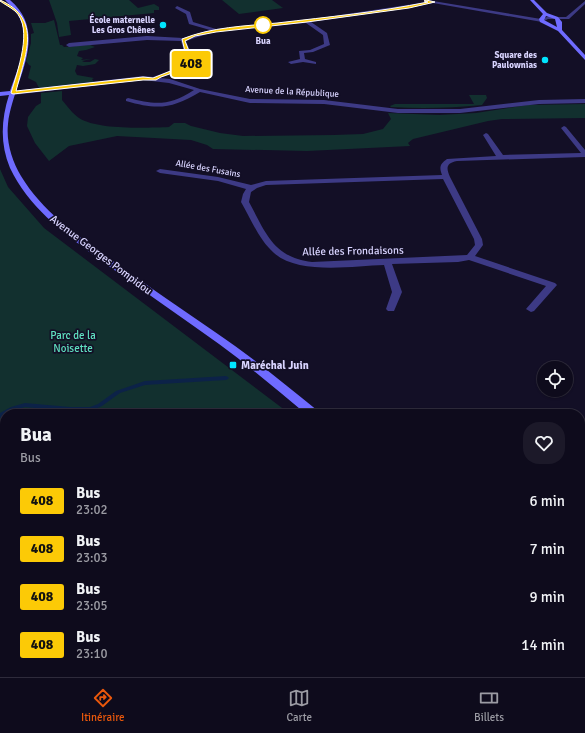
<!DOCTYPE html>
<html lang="fr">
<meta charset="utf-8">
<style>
body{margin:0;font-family:Signika,sans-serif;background:#1c1929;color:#f1f3f6;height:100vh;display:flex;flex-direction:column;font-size:15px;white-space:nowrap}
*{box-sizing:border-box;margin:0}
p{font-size:13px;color:#9b9ba3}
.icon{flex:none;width:22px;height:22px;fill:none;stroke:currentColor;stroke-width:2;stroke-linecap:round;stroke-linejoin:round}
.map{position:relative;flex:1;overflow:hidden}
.drawer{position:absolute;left:0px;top:409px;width:585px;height:268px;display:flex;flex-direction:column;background:#0e0b1c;border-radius:16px 16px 0 0;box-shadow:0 1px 3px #0004,0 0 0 1px #2e2b3b}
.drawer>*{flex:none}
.badge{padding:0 8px;border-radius:3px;font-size:14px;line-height:26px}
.controls{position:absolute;left:537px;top:361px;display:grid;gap:8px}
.controls a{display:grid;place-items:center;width:36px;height:36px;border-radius:50%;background:#0e0b1c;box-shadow:0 1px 3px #0004,0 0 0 1px #2e2b3b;font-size:20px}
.map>.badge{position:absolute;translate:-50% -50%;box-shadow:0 0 0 2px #fff}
.round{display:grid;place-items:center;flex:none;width:42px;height:42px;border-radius:16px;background:#1c1929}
.head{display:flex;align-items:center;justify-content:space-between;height:68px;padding:0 20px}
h1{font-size:19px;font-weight:700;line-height:30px}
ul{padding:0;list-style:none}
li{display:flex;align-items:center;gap:12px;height:48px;padding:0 20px}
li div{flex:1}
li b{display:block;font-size:15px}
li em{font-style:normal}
li .badge{min-width:44px;font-weight:700;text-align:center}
.tab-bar{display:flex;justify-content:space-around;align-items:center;height:56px;border-top:1px solid #2e2b3b;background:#0e0b1c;font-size:11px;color:#9b9ba3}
.tab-bar a{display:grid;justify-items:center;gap:2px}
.tab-bar .active{color:#ea580c}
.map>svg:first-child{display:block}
.green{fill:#12302f}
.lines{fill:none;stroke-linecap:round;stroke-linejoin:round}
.stream{fill:#0c2248;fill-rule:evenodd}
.street{fill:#3d3a85;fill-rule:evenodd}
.secondary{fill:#6f6bff;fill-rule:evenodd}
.line{fill:#fcca06;stroke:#fff}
.poi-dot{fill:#00e5ff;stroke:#130f26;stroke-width:1.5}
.stop-dot{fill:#fff;stroke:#fcca06;stroke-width:2}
.labels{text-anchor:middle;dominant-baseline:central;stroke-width:3.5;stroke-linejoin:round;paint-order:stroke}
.far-poi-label{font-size:9px;font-weight:bold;fill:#d9d4ff;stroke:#130f26;text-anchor:end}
.far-stop-label{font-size:9px;font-weight:bold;fill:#d9d4ff;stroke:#130f26}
.far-street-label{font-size:9px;fill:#d9d4ff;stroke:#130f26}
.street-label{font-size:11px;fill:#d9d4ff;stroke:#130f26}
.park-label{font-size:11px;fill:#5fe0c0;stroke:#130f26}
.poi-label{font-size:11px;font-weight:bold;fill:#d9d4ff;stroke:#130f26;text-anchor:start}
</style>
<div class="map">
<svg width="585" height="677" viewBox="0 0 585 677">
<rect width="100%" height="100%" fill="#130f26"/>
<g class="green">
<polygon points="49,0 129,0 138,8 154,4 159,7 159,10 154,10 154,13 69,21 71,35 59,37 57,23"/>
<polygon points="222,0 272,0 283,8 239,14"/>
<polygon points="54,20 60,45 62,45 64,47 90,45 95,47 86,50 79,51 77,56 83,58 81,60 91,59 82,61 84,62 90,62 95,59 99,60 95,64 83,66 77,65 75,71 77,75 94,78 92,79 94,82 39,88 36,82 28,78 31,66 29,65 26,61 31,43 31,34 34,33 31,23 45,23"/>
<path d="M62 91V100C67 106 73 114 79 118 97 130 147 128 169 127L174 123H185L191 126 220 133 243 136 334 135 363 134 383 129 391 119 388 113 439 115 476 113 528 105 585 104V118L502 119 488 121 413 139 408 143 410 146 307 151 213 149 207 145 191 140 117 136 69 146 49 161 35 143 27 126 28 117 36 106 41 103V93Z"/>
<path d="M469 95H486L487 98 482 105C452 108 422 109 391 107L390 106 395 104H474Z"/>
<polygon points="0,169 8,187 44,228 290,414 5,414 5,672 507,672 507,677 0,677"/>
</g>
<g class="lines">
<g class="stream">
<polygon points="226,376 228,377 229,378 228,379 226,380 145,385 120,393 102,406 90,411 70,411 25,407 15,410 8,414 5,414 5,416 0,418 0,413 11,407 25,403 70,407 90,407 98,404 116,391 145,381"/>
<polygon points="0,476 5,477 5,483 0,482"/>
</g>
<g class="street">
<path d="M427 0 541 19 547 17H566L585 1V4L569 19H548L542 22 433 3 409 8 311 22 327 33 330 45 313 52 304 53 305 59 316 62V64L303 62 291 64 288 62 300 59 299 51 310 50 324 44 323 35 306 23 216 31 186 41 194 61 193 66 160 78 170 79 200 89 250 99 324 100 398 109H460L539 100 585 99V103L539 104 460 113H398L324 104 250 103 200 92C172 109 157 110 126 101V99L128 98C156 105 169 106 194 90L169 83 143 80 13 95 10 93 13 91 143 76 153 77 188 64 181 41 147 40 69 47 66 45 69 43 147 36 183 38 210 30 189 24 186 14 175 8 177 6 190 12 193 22 216 29 307 20 427 2Z"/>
<path d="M564 126 566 127 585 150V157L457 161C446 163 446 168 450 177L482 239 483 245 475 256 555 283 557 285 534 311 531 312 526 309 546 286 469 260 458 262 392 264 402 292 394 311H388L386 309 392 292 384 265C353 266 298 275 274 253 259 240 251 219 241 202L243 194 246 189 218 181 160 173 156 171 160 169 218 177 251 185 266 181 442 175C439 167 440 164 447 159L496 156 483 135 486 133 488 134 503 155 581 153 561 128ZM443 179 474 239 475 245 467 255 312 262C273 257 266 233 249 202L251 192 257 188 266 185Z"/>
</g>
<g class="secondary">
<path d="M5 0H10C51 35 12 83 8 124 6 142 12 161 21 176 44 214 81 238 116 263 149 287 182 309 215 332 251 356 284 384 318 411L320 414H306C277 390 249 366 219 344 183 318 146 293 110 267 72 239 31 212 10 168 0 144 1 120 9 95L0 96V92L10 91C17 70 31 41 20 19 17 11 11 6 5 0Z"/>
<path d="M530 0H534L547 13 558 17 562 22V30L585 55V60L558 31 540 22 539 19 543 14ZM546 16 555 19 557 27 544 20Z"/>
<polygon points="585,523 585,541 580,543 580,525"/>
<polygon points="580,578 585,580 585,596 580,594"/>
<polygon points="585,604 585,626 580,628 580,606"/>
<polygon points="585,666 585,677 571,677 573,672 580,672 580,668"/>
<polygon points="528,672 544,672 543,677 527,677"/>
<polygon points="552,672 568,672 567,677 551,677"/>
</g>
</g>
<path class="line" d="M0 0C43 19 25 55 16 91L143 77 153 78 188 64 182 39C212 27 245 26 277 23 328 17 379 12 428 2L424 1 426 0 435 2 409 8 307 22 216 32 195 36 185 41 193 61 192 66 161 77 156 80H143L13 94 11 93C17 72 34 28 15 11 10 7 4 4 0 1Z"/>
<g class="poi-dot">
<circle cx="163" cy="25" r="4"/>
<circle cx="545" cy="60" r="4"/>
<rect x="229" y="361" width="8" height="8" rx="2"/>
</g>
<circle class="stop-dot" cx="263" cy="25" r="8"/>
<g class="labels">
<g class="far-poi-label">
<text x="155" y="20">École maternelle<tspan x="155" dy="10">Les Gros Chênes</tspan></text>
<text x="537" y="55">Square des<tspan x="537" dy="10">Paulownias</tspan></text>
</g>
<g class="far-stop-label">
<text x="263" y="41">Bua</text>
</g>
<g class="far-street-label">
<text transform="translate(292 92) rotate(3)">Avenue de la République</text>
<text transform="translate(208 169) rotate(10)">Allée des Fusains</text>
</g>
<g class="street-label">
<text transform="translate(353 251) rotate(-1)">Allée des Frondaisons</text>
<text transform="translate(101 255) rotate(37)">Avenue Georges Pompidou</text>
</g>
<g class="park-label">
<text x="73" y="335">Parc de la<tspan x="73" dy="13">Noisette</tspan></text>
</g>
<g class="poi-label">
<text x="241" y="365">Maréchal Juin</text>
</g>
</g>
</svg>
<div class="controls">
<a><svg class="icon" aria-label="locate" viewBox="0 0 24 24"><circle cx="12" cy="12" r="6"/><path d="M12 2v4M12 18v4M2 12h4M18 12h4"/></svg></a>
</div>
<b class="badge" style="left:191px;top:64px;background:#fcca06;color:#111">408</b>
<section class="drawer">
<div class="head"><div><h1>Bua</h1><p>Bus</p></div><a class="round"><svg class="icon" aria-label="heart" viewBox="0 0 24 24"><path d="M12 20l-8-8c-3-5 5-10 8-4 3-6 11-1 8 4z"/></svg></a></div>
<ul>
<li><span class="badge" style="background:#fcca06;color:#111">408</span><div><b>Bus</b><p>23:02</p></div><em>6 min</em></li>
<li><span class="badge" style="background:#fcca06;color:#111">408</span><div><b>Bus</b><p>23:03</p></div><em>7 min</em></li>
<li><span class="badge" style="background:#fcca06;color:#111">408</span><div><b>Bus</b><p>23:05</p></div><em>9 min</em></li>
<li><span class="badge" style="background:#fcca06;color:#111">408</span><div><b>Bus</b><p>23:10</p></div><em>14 min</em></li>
</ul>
</section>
</div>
<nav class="tab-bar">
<a class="active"><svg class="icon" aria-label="directions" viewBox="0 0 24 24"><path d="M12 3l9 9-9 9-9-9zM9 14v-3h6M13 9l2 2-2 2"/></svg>Itinéraire</a>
<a><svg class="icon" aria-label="map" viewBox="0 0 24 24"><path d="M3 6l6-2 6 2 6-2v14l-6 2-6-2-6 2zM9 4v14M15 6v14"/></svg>Carte</a>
<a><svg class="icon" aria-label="tickets" viewBox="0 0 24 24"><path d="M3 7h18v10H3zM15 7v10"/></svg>Billets</a>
</nav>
